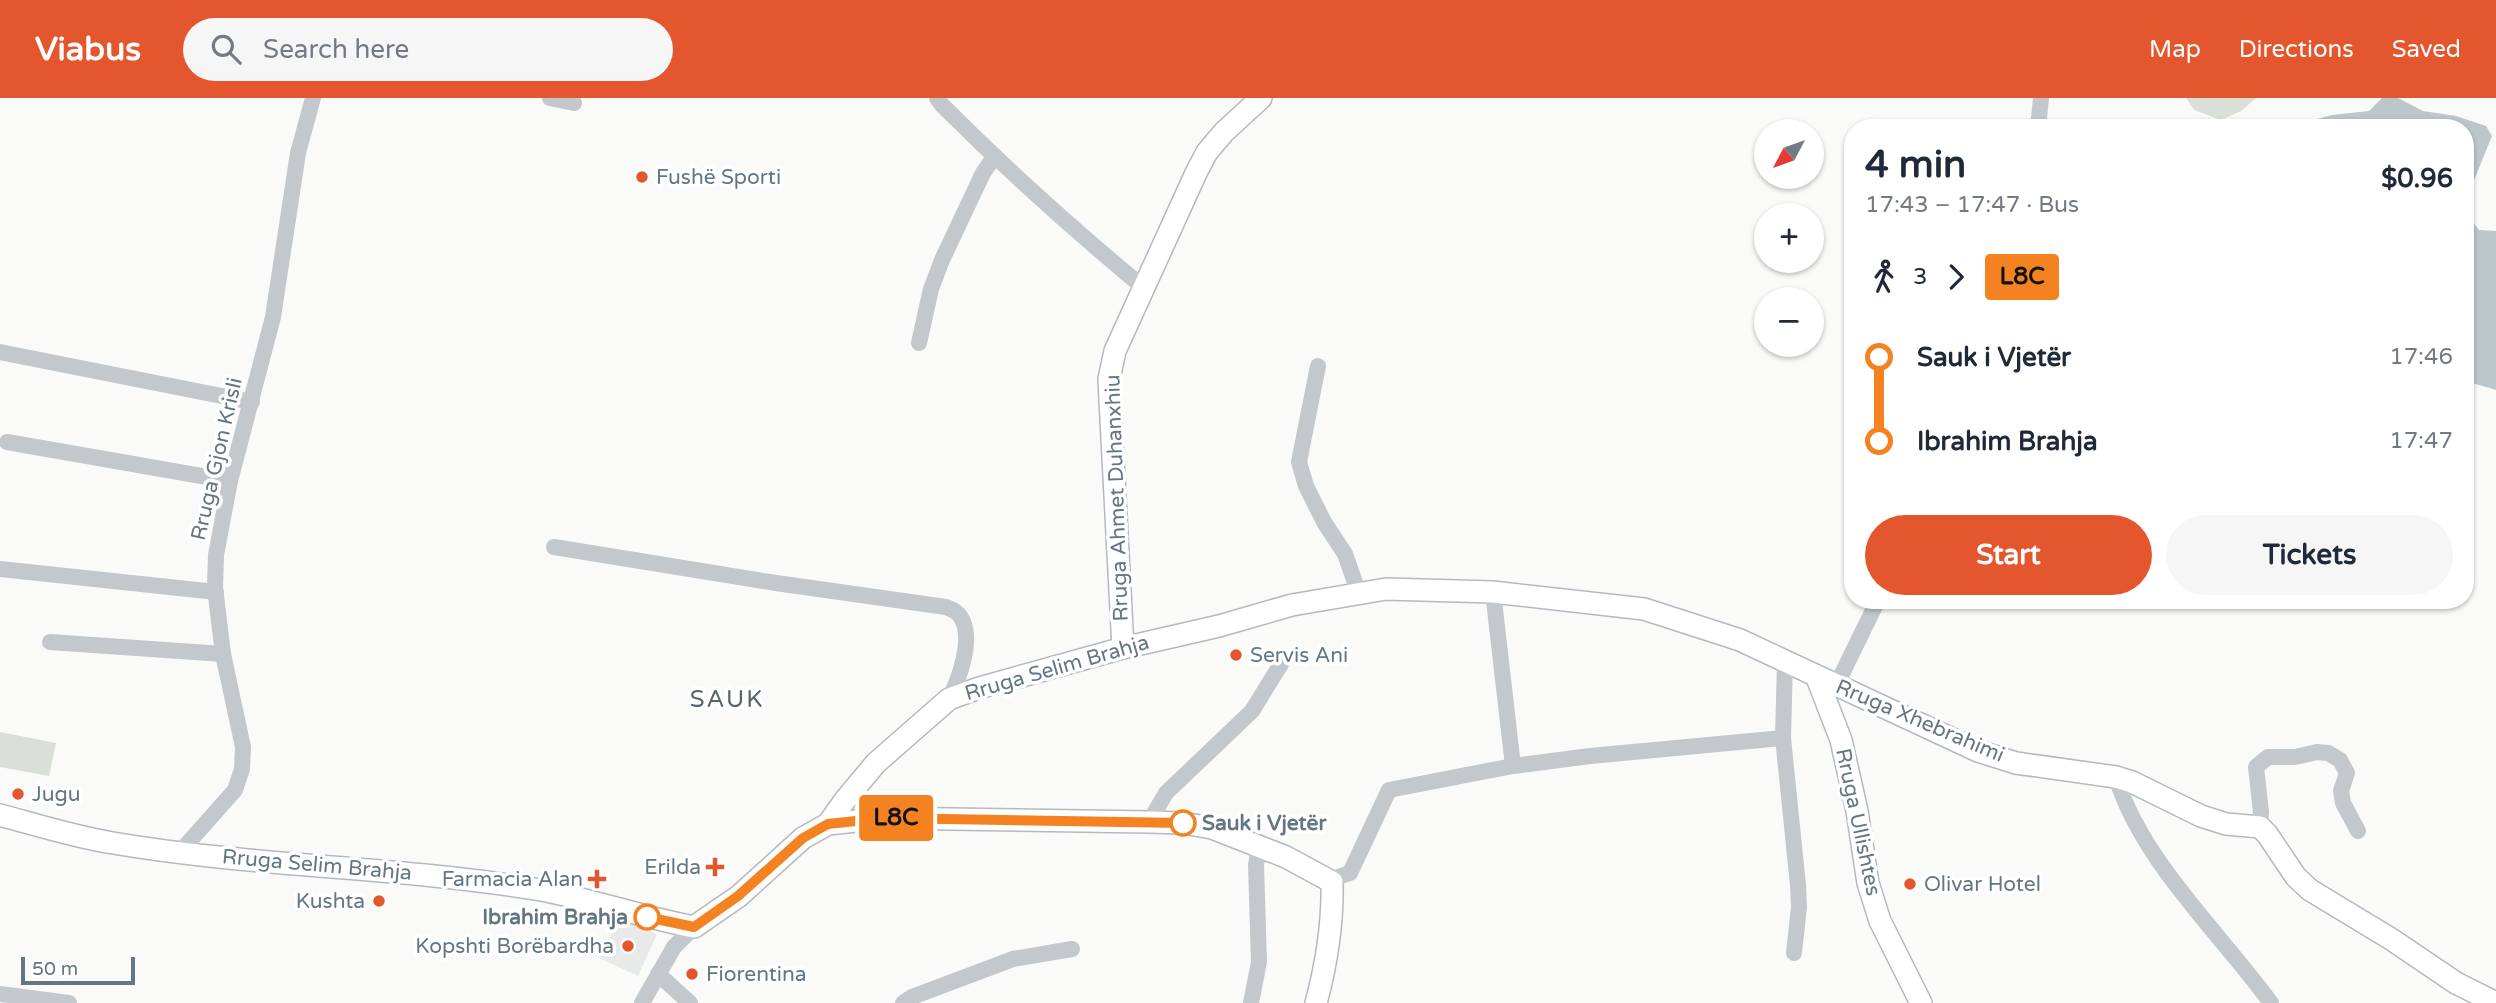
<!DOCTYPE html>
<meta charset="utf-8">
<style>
body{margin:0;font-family:"Varela Round",sans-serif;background:#f6f6f7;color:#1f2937;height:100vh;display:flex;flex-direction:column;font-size:26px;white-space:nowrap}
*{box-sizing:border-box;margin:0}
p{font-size:23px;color:#747a83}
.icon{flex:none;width:38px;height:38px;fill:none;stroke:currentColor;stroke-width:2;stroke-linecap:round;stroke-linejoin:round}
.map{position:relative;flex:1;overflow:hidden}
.details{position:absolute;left:1844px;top:21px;width:630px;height:490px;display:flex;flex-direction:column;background:#fff;border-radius:28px;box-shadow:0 2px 5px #0004}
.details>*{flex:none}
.badge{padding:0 14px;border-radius:5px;font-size:24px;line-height:46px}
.needle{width:46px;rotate:229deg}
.buttons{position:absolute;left:1754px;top:21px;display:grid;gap:14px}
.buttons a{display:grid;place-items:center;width:70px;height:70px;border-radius:50%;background:#fff;box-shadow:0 2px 5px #0004;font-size:35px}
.scale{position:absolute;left:21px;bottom:18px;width:114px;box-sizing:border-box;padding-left:7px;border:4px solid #657683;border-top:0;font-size:19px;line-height:24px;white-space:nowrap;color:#657683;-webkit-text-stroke:5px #fff;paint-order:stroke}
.map>.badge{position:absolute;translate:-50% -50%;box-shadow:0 0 0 4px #fff}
.legs{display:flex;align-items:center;gap:10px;height:77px;padding:0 21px;font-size:23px}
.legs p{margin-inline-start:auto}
.overview{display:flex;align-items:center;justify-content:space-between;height:119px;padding:0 21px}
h1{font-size:38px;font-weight:800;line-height:52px}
.cta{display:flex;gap:14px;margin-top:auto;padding:14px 21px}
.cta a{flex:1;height:80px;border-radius:42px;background:#e4572e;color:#fff;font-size:28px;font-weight:800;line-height:80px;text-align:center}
.cta a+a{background:#f6f6f7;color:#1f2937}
ul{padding:0 21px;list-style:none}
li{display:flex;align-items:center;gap:24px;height:84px;font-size:26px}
li i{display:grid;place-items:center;width:10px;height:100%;margin:0 9px;background:currentColor}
li i::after{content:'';width:18px;height:18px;margin:-9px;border:5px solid;border-radius:50%;background:#fff}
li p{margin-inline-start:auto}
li:first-child i{background:linear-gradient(#0000 50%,currentColor 0)}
li:last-child i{background:linear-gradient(currentColor 50%,#0000 0)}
header{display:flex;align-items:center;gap:42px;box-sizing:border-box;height:98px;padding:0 35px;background:#e4572e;color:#fff}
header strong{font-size:33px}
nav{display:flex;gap:38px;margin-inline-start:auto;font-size:24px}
.search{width:490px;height:63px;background:#f6f6f7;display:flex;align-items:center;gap:18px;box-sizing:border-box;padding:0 24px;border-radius:38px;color:#747a83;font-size:26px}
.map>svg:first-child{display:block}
.built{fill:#e8e9e9}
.green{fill:#dadfd7}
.water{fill:#bbc7cb}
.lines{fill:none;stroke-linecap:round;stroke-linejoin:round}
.secondary-casing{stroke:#b3babf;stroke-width:24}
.street{stroke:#c3c8cc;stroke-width:16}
.secondary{stroke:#fff;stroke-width:21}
.line-1-casing{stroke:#fff;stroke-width:16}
.line-1{stroke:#f58220;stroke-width:10}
.poi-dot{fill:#e4572e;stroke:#fff;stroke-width:2.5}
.stop-1-dot{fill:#fff;stroke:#f58220;stroke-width:3.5}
.labels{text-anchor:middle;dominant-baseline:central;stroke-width:7;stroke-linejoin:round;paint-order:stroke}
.poi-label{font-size:21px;fill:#657683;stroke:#fff;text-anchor:start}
.street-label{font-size:21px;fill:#657683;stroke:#fff}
.stop-label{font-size:21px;font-weight:bold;fill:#657683;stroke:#fff;text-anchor:start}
.quarter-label{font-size:24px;letter-spacing:2px;fill:#57646e;stroke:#fff}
</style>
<header>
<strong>Viabus</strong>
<div class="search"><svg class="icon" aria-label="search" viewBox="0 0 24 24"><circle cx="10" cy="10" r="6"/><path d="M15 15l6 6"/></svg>Search here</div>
<nav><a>Map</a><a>Directions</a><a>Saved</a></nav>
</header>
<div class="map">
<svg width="2496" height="905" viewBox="0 0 2496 905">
<rect width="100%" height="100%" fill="#fafaf8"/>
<polygon class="built" points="619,820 657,836 638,878 599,860"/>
<g class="green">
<polygon points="2186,0 2256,0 2241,13 2221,22 2194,12"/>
<polygon points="0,634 56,645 49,678 0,669"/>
</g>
<g class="water">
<polygon points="2382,0 2398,0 2423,13 2456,18 2486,28 2492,38 2466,102 2466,30 2300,30 2303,25 2332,17 2369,13"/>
<polygon points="2466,115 2479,132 2496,133 2496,292 2476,286 2466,287"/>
</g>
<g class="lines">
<g class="secondary-casing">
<g id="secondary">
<polyline points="1123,550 1110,302 1109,281 1115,253 1196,75 1207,54 1224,34 1261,0"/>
<polyline points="1817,580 1841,642 1857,713 1868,785 1880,823 1921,905"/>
<path d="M0 717C37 727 75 739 113 745 253 769 395 768 535 791 589 800 640 819 694 829L739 798 803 740 828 726 845 702 876 665 949 601 979 590 1123 550 1219 528 1292 507 1386 491 1493 494 1644 511 1740 542 1978 653 2016 665 2116 679 2132 684 2201 718 2226 726 2260 729 2267 736 2296 779 2310 792 2391 841 2456 885 2496 905"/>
<path d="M828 726 884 720 1149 724 1183 725 1212 730 1286 759 1332 784C1333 826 1327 864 1316 905"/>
</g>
</g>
<g class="street">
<polyline points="550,0 574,5"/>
<path d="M937 0 942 7C1006 71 1074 132 1144 190"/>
<polyline points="2038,30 2041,0"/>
<polyline points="919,245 931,191 942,162 983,75 994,59"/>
<polyline points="0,254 252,304"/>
<polyline points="1318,268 1299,364 1306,388 1324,424 1345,456 1359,496"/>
<polyline points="7,344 230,383"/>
<path d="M554 449 776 485 946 509C951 511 957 513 960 518 975 539 959 581 949 601"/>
<polyline points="0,471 216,494"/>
<polyline points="1493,494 1513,668"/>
<polyline points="50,544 223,556"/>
<polyline points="1785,563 1783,640 1798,787 1799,809 1794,855"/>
<polyline points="1837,586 1878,502"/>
<path d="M2116 679C2141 762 2220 835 2271 905"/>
<polyline points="1149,724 1166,695 1252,613 1281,566"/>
<polyline points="2260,729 2261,714 2256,669 2268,659 2295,659 2317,654 2328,655 2340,662 2347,675 2341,693 2343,705 2358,733"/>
<polyline points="180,754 235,692 242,671 243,649 223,556 218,515 215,489 216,457 230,383 273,219 298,55 313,0"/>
<polyline points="1332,784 1338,779 1350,775 1389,692 1513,668 1590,658 1783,640"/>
<polyline points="658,876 690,905"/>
<polyline points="0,896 69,905"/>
<polyline points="642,905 674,849 694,829"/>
<polyline points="903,905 912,899 1013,861 1072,851"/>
<polyline points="1251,905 1259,864 1256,767 1259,750"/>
</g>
<use href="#secondary" class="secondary"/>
</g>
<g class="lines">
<g class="line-1-casing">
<polyline id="line-1" points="647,819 694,829 738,798 803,740 828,726 884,720 1183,725"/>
</g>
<use href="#line-1" class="line-1"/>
</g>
<g class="poi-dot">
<circle cx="642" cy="79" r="7"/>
<circle cx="1236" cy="557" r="7"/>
<circle cx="18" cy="696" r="7"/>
<path d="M711.5 758.5h7v7h7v7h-7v7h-7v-7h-7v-7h7z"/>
<path d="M593.5 770.5h7v7h7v7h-7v7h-7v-7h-7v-7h7z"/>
<circle cx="1910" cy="786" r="7"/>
<circle cx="379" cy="803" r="7"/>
<circle cx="628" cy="848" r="7"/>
<circle cx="692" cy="876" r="7"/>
</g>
<g class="stop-1-dot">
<circle cx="1183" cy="725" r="12"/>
<circle cx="647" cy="819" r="12"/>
</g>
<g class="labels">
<g class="poi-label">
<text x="656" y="79">Fushë Sporti</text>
<text x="1250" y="557">Servis Ani</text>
<text x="32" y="696">Jugu</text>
<text x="701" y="769" text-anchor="end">Erilda</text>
<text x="583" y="781" text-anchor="end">Farmacia Alan</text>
<text x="1924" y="786">Olivar Hotel</text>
<text x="365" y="803" text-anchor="end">Kushta</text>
<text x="614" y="848" text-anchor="end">Kopshti Borëbardha</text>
<text x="706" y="876">Fiorentina</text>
</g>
<g class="street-label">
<text transform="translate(217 361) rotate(-77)">Rruga Gjon Krisli</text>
<text transform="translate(1117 400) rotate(-92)">Rruga Ahmet Duhanxhiu</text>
<text transform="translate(1057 570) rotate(-16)">Rruga Selim Brahja</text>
<text transform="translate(1920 623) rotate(23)">Rruga Xhebrahimi</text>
<text transform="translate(1858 724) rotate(78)">Rruga Ullishtes</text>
<text transform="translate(317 767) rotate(5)">Rruga Selim Brahja</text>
</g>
<g class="stop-label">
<text x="1202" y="725">Sauk i Vjetër</text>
<text x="628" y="819" text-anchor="end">Ibrahim Brahja</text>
</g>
<g class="quarter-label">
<text x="727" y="601">SAUK</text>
</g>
</g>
</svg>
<div class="buttons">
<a><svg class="needle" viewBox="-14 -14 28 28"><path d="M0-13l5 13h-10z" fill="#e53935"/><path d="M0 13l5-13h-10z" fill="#747a83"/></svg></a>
<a>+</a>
<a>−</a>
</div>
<div class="scale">50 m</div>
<b class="badge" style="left:896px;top:720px;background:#f58220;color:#111">L8C</b>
<section class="details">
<div class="overview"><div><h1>4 min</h1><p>17:43 – 17:47 · Bus</p></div><b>$0.96</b></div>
<div class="legs"><svg class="icon" aria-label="walk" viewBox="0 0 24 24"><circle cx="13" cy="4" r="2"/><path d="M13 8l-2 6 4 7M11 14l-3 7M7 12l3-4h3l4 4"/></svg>3<svg class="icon" aria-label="forward" viewBox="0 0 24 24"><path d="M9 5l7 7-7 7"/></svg><b class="badge" style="background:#f58220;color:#111">L8C</b></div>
<ul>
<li><i style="color:#f58220"></i><b>Sauk i Vjetër</b><p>17:46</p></li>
<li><i style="color:#f58220"></i><b>Ibrahim Brahja</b><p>17:47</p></li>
</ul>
<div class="cta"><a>Start</a><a>Tickets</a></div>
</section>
</div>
